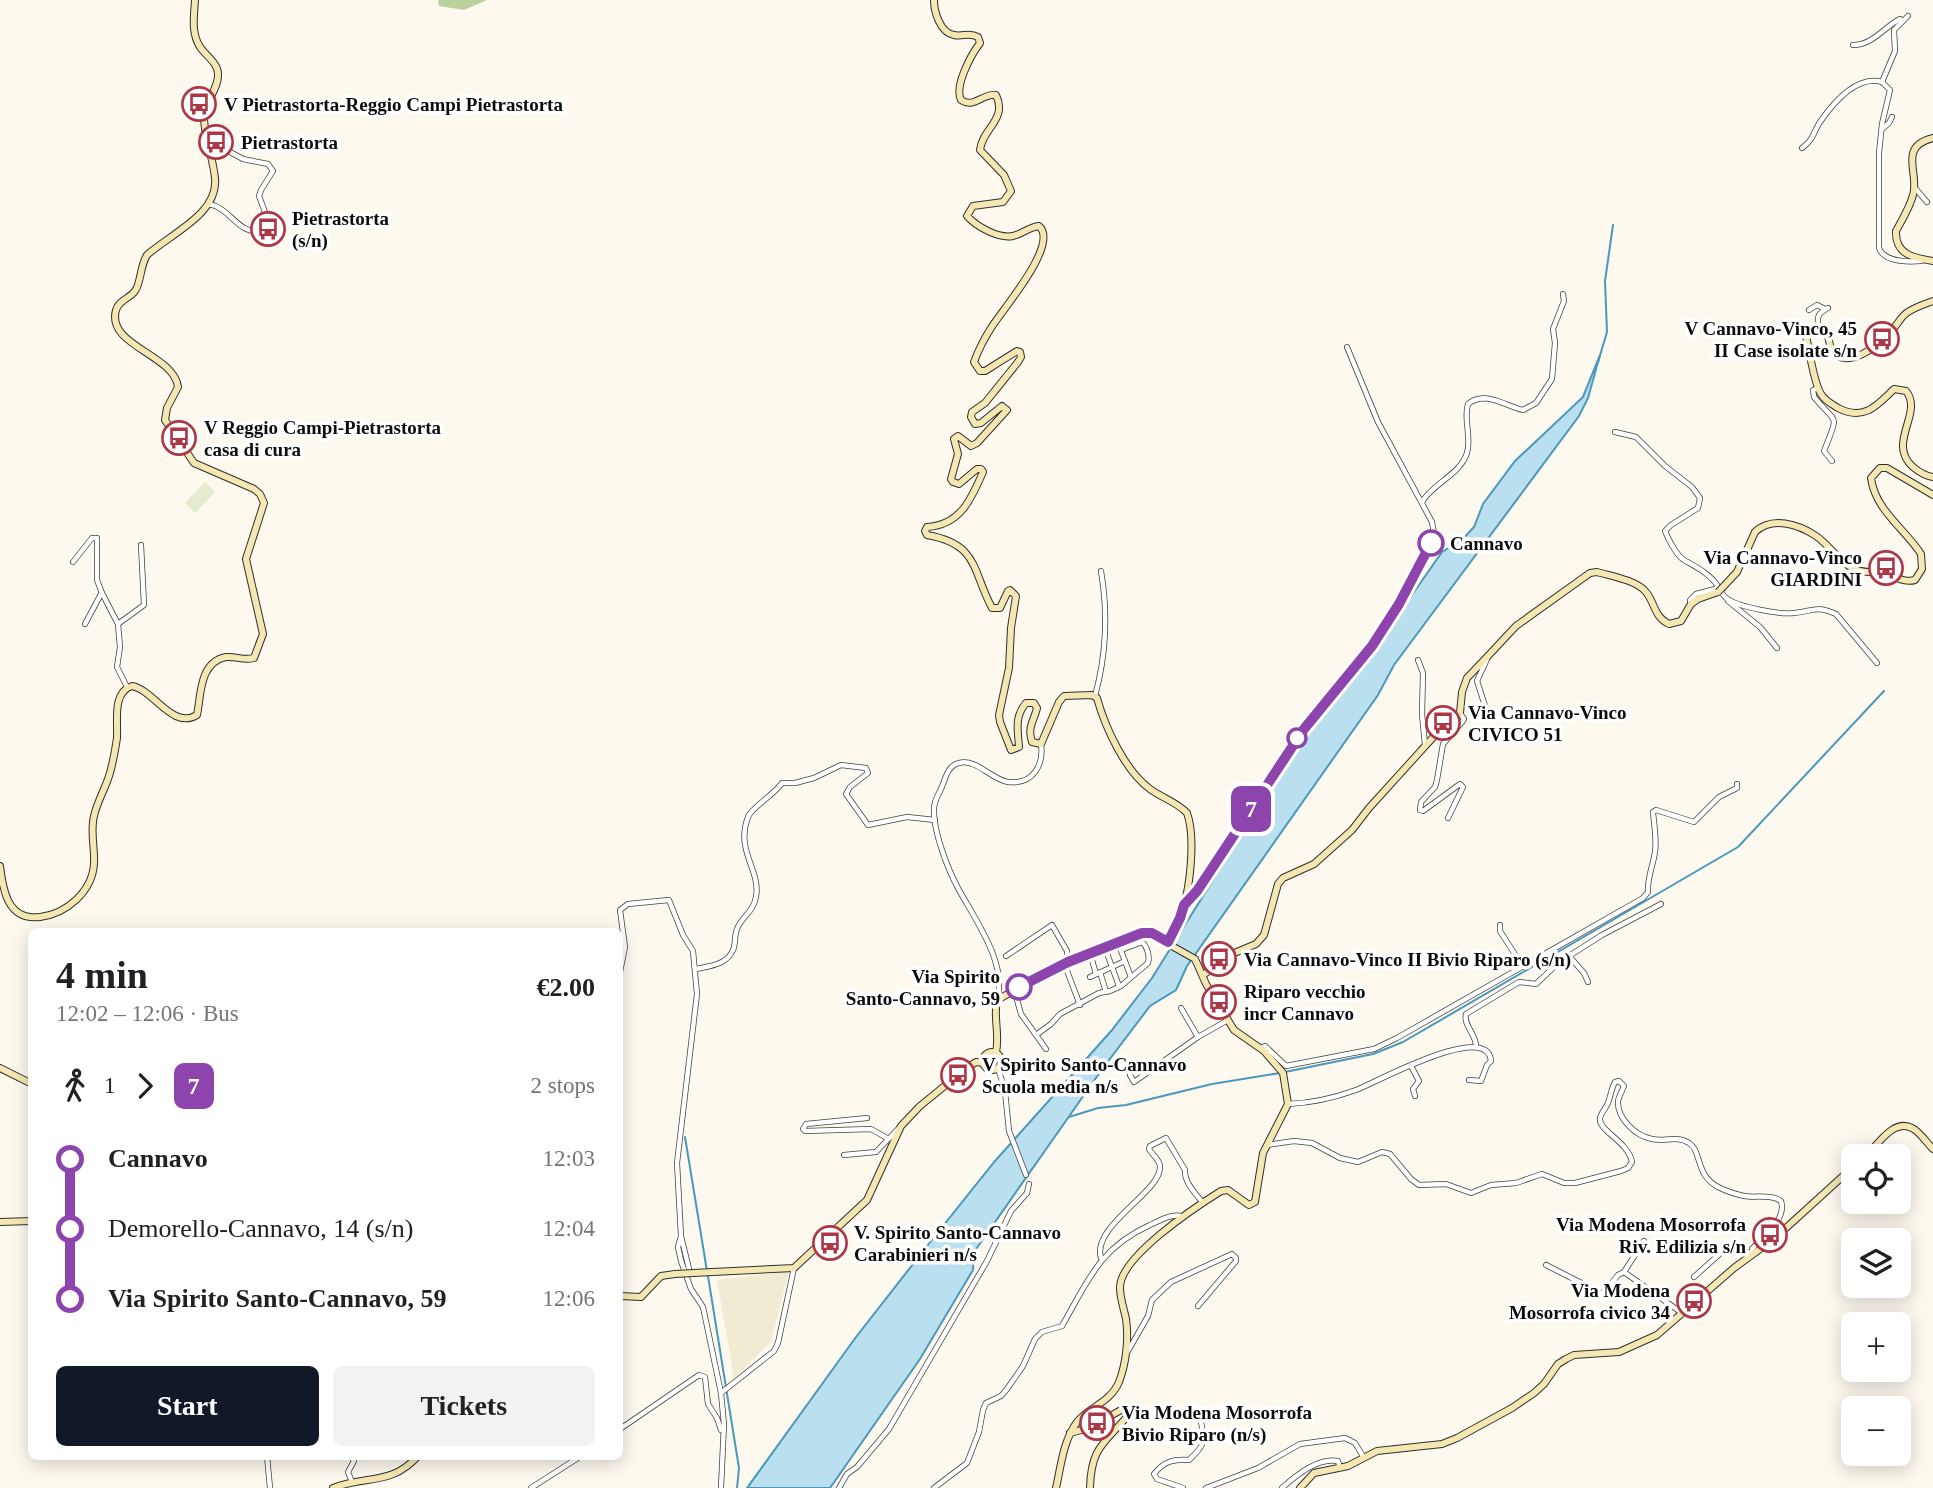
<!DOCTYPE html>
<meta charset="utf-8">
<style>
body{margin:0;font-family:Georgia,serif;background:#f2f2f2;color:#202124;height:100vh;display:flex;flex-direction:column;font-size:26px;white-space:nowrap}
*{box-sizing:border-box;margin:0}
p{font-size:23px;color:#757577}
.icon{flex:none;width:38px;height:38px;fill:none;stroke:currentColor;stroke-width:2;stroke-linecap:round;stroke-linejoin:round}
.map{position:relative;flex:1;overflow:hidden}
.panel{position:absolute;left:28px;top:928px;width:595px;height:532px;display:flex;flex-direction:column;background:#fff;border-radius:10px;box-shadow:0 4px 18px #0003}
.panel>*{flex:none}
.badge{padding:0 14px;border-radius:10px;font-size:24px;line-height:46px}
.tools{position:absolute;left:1841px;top:1144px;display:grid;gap:14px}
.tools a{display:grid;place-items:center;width:70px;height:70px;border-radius:10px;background:#fff;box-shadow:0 4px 18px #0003;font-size:35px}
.map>.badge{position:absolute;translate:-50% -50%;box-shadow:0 0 0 4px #fff}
.legs{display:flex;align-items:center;gap:10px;height:77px;padding:0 28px;font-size:23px}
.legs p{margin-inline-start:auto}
.summary{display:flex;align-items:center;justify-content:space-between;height:119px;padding:0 28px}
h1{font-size:38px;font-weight:700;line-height:52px}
.button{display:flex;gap:14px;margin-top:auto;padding:14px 28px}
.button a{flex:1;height:80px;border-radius:10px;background:#111827;color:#fff;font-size:28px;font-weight:700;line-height:80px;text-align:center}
.button a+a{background:#f2f2f2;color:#202124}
ul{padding:0 28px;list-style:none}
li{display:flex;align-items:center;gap:24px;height:70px;font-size:26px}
li i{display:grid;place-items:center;width:10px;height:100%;margin:0 9px;background:currentColor}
li i::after{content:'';width:18px;height:18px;margin:-9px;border:5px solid;border-radius:50%;background:#fff}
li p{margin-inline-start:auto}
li:first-child i{background:linear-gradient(#0000 50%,currentColor 0)}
li:last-child i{background:linear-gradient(currentColor 50%,#0000 0)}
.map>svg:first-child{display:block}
.farmland{fill:#f0ebd2}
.forest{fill:#bad29e}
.pitch{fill:#e4eccd}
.water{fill:#badfee;stroke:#4a98bb;stroke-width:2}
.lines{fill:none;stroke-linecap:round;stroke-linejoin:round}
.stream{stroke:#4a98bb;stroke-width:2}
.street-casing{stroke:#404040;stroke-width:6}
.secondary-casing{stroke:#2f2f2f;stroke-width:8}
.street{stroke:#fff;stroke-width:4.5}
.secondary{stroke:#f5e7b2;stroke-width:6}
.secondary-bridge-casing{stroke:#2f2f2f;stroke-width:8;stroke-linecap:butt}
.secondary-bridge{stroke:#f5e7b2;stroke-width:6}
.line-1-casing{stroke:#fff;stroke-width:16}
.line-1{stroke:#8e44ad;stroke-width:10}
.stop-1-dot{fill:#fff;stroke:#8e44ad;stroke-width:3.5}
.labels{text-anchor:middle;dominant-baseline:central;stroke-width:7;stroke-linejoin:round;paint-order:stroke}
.poi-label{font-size:19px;font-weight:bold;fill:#0d0d0d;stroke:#fff;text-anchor:start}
.stop-label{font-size:19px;font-weight:bold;fill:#0d0d0d;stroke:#fff;text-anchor:start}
</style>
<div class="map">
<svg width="1933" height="1488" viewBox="0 0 1933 1488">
<rect width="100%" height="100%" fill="#fdf9ef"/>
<polygon class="farmland" points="789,1271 771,1342 734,1378 717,1280"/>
<polygon class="forest" points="438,0 487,0 464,10 439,6"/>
<polygon class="pitch" points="205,482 215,492 195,513 185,503"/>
<polygon class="water" points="1600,355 1588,398 1579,416 1394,665 1378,695 1187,966 1176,990 1150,1006 1103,1068 974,1252 973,1270 920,1359 830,1488 747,1488 856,1337 931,1241 995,1161 1112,1030 1152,978 1300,740 1377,645 1442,552 1462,540 1474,527 1483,504 1515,461 1583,397"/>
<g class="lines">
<g class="stream">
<polyline points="1598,362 1607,332 1605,281 1613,225"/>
<polyline points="1285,1072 1373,1054 1403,1042 1738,847 1884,691"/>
<polyline points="1069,1117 1098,1108 1126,1105 1212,1084 1280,1073"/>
<polyline points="685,1137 707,1271"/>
<polyline points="708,1276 739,1468 737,1488"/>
</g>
<g class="street-casing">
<g id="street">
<path d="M1908 16 1894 30 1895 51 1882 82 1890 90 1882 124 1879 153V248C1884 262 1908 262 1921 261"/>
<path d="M1853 45C1873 45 1884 27 1900 19"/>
<polyline points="1882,129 1889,123 1892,117"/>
<path d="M1802 148C1815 138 1812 134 1820 122 1834 102 1857 75 1882 82"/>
<polyline points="1914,187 1927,202"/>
<path d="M209 204C231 208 238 236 263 231L269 223 259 196 261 190 273 171 268 164 243 159 217 145H209"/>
<polyline points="1809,310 1817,305 1825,309"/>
<path d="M1818 325C1817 315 1819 313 1828 308"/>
<path d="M1818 388 1813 390 1814 397C1838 426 1839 412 1824 451L1832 461"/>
<path d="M1615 432 1636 437 1665 466 1692 487 1700 498 1698 508 1671 525 1665 531C1668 539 1677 556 1684 560 1696 567 1711 574 1719 588"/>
<path d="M1422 502C1433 483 1460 475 1467 453 1472 437 1463 420 1468 404 1485 390 1505 406 1523 410L1536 403 1552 379 1555 343 1553 329 1564 301 1563 294"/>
<polyline points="73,562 92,538 97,538 97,580 102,593 118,624"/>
<polyline points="1728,601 1760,627 1777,648"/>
<path d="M1691 604 1690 600 1696 594 1719 588C1721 592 1725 598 1729 600 1740 607 1781 615 1794 613 1814 611 1816 605 1836 614L1877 663"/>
<polyline points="85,624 101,594"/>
<polyline points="1418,660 1423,673 1422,714 1425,745"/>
<polyline points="127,687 117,667 120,647 118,624 144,605 141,545"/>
<path d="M1095 696C1106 656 1108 612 1101 571"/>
<polyline points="1486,709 1477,681 1487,659"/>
<polyline points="1448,818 1463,787 1460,784 1423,811 1420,810 1421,802 1435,787 1437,780 1443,744 1462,722 1464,719 1460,713"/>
<polyline points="1184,904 1197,891 1304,728 1372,646 1399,604 1431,543 1434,534 1432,522 1378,422 1347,347"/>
<polyline points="1500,925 1500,931 1523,967"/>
<polyline points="1118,943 1131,977"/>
<polyline points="1105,948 1119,986"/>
<polyline points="1090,953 1096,974"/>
<polyline points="1006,956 1052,925 1067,951 1068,962"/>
<polyline points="1569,956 1602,935 1661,904"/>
<polyline points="1064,963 1080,1005"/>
<path d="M696 969C709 966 727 965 733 950 736 944 734 936 737 929 742 916 753 913 756 897 761 870 735 851 748 817 751 808 774 795 782 783H795L814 778 841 765 866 768 868 773 850 787 846 794 868 825 907 817 935 820"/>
<polyline points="620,972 625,947 620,910 628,904 669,900 683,935 693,951 697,994 677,1163 681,1236 690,1273"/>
<polyline points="1100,972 1106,992"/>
<polyline points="1090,977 1125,961"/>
<polyline points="1014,989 1021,1014 1036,1035"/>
<path d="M997 999C1008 965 975 919 959 890 948 870 933 831 934 809 934 799 940 793 943 784 946 776 949 765 959 763 976 758 992 780 1008 782 1033 785 1044 765 1041 744"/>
<polyline points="1181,1008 1198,1037"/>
<path d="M1476 1046C1476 1034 1463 1025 1466 1014L1519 982 1536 984 1557 964 1569 956 1584 973 1588 982"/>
<path d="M1261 1048 1265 1046 1286 1066 1374 1049 1397 1038 1643 898 1648 892C1647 878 1653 866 1655 852 1657 839 1654 825 1653 812L1656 810 1694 822 1719 797 1737 788V784"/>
<path d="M1046 1049 1036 1035 1051 1024 1060 1014 1099 993 1110 991 1121 986 1148 963C1150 956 1147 946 1142 942L1121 950"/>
<polyline points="1411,1066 1419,1081 1413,1089 1415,1096"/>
<polyline points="998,1068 1005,1091 1009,1131 1026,1175"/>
<polyline points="1130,1075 1134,1082 1198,1037 1228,1020"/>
<path d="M1288 1104C1311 1103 1334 1098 1356 1090 1375 1083 1488 1020 1491 1061L1487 1065 1481 1081 1469 1080"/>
<polyline points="867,1118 806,1124 803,1129 805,1131 871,1129 887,1138"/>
<path d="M1267 1145 1294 1141 1312 1143 1340 1158 1358 1162 1382 1152 1390 1154 1411 1179 1419 1185 1446 1184 1471 1193 1491 1185 1516 1183 1542 1174 1564 1183H1575L1621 1171 1628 1168 1632 1162C1628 1141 1598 1131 1600 1118 1601 1113 1606 1108 1608 1103 1611 1095 1611 1089 1615 1082L1619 1081 1624 1086C1622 1091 1619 1096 1618 1101 1617 1119 1636 1136 1652 1139 1664 1142 1678 1135 1689 1143 1702 1151 1695 1175 1718 1187 1726 1191 1735 1194 1744 1196 1756 1198 1771 1194 1781 1201 1787 1220 1763 1236 1752 1249L1753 1253"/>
<polyline points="844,1155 876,1152 898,1129"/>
<polyline points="681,1236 678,1247 681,1261 691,1289 703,1307 721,1393 724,1424 721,1488"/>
<path d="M1101 1258C1091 1226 1161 1192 1160 1167 1160 1159 1152 1155 1149 1149L1150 1146 1166 1138 1185 1170C1184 1182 1195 1193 1203 1203"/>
<polyline points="1546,1265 1603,1294 1618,1275 1624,1272 1644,1241"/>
<polyline points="1624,1272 1682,1313"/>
<polyline points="1694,1277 1724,1250 1753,1253"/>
<polyline points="1128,1351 1148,1316 1152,1300 1171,1282 1232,1254 1236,1258 1236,1261 1198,1306"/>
<polyline points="721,1393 774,1351 778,1343 794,1268"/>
<polyline points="620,1429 699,1375 705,1377 708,1404 717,1418 721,1430"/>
<polyline points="267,1456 270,1488"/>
<polyline points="351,1456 354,1461 348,1472 352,1482"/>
<polyline points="531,1488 581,1456"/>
<polyline points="839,1488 847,1474 857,1467 889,1429 987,1261 1011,1211 1027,1193 1029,1184"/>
<path d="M934 1488 967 1463 979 1432 983 1410 986 1403 1001 1396 1007 1389 1023 1366 1035 1339 1042 1332 1062 1326C1088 1281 1099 1248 1150 1225 1160 1220 1171 1214 1181 1216"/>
<path d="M1183 1488 1157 1479 1154 1474C1164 1461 1174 1459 1189 1460 1205 1445 1205 1443 1201 1422"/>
<polyline points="1206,1488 1258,1468 1300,1444 1345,1438 1355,1443 1364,1458"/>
<path d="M1282 1488C1296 1475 1319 1457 1338 1461L1340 1468"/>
</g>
</g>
<g class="secondary-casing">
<g id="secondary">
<path d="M934 0C934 11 940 33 954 35 963 37 969 32 978 37L980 43C971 55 954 86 961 100 974 109 983 93 996 95 1008 119 982 129 980 150L1004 175 1011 191 1003 202 973 206 967 216C976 226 998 239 1013 236 1022 234 1029 227 1039 226 1060 244 1002 310 991 328 984 339 978 351 974 362L980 371H985L1017 351 1020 352 1021 357 1018 362 985 403 972 412 971 417 975 424 981 423 1002 406 1007 410 977 443 971 446 958 436 954 439 958 454 951 479 953 482 959 484 977 469H981L983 472C971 500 960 525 927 527L925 531 927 535C979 544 972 571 992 608H1000L1008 591 1010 590 1016 596 1011 628 1009 668 999 715 1000 722 1011 750 1019 747C1018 731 1014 717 1026 703H1034L1037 708C1034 721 1027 727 1032 742L1041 744 1059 702 1064 696 1092 695 1097 698C1105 727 1125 771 1150 789 1162 798 1177 802 1187 813 1196 838 1190 893 1180 917 1177 926 1172 934 1168 942"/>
<path d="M1933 138C1897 147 1920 174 1913 195 1910 207 1902 220 1896 231 1895 255 1914 258 1933 261"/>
<path d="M1933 301C1925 304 1915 307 1908 312 1901 316 1898 324 1893 329 1883 342 1853 367 1837 355 1826 348 1832 336 1823 327H1814L1806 336C1810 352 1813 381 1821 394 1825 401 1832 404 1838 408 1863 421 1876 407 1894 389L1906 391C1924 413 1886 443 1913 467 1919 472 1925 476 1933 477"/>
<path d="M1723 587 1737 572 1755 532C1772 516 1798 524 1816 536 1829 545 1838 560 1852 568 1863 574 1873 571 1884 573 1895 576 1903 583 1915 580L1922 569 1921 554C1905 529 1875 510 1871 478L1880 468H1887L1933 495"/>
<path d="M0 866C3 891 8 921 40 917 66 914 92 892 94 864 95 848 90 832 94 816 97 802 105 789 109 776 113 764 115 751 117 738 118 721 112 692 132 686 154 690 172 730 197 715 201 696 199 662 226 657 236 656 243 661 254 658L263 634 246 559 264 503 260 494 254 489 194 463 165 420 167 408 178 387C174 354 106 346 116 310 119 300 129 299 135 291 141 283 140 266 147 255 170 234 219 214 215 178 213 158 205 139 204 119 204 102 219 89 218 74 218 63 206 56 200 47 191 33 194 16 195 0"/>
<path d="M1203 975 1232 954 1256 944 1264 935 1278 884 1283 878 1314 864 1352 830 1369 808 1437 733 1460 713 1462 692 1467 678 1487 657 1516 626 1590 573 1597 572C1611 576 1636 580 1646 592 1655 603 1654 617 1669 624L1681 621 1691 604 1698 599 1718 592"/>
<circle cx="992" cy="1061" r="9"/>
<path d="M996 1052C1000 1034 993 1017 997 1000L1066 962 1147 932 1195 959 1206 984 1234 1030 1264 1051 1283 1073 1288 1104 1263 1153 1255 1202 1249 1205 1228 1190 1221 1191C1197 1206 1119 1257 1120 1288 1120 1298 1124 1309 1126 1319 1129 1339 1126 1364 1119 1382 1110 1403 1090 1406 1077 1422 1063 1441 1061 1466 1056 1488"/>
<polyline points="0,1068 32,1084"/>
<path d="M1865 1157C1877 1146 1893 1118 1912 1128 1919 1131 1927 1143 1933 1149"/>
<polyline points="0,1222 32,1221"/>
<polyline points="712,1272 794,1268 867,1200 901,1126 920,1106 968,1067 976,1062 983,1063"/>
<polyline points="620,1296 641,1297 661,1276 675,1274"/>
<path d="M1070 1433 1089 1428 1121 1410 1126 1408 1129 1410 1130 1413C1106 1443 1091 1445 1090 1488"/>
<path d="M333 1488C366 1475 391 1486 418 1456"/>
<polyline points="1300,1488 1314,1473 1348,1466 1377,1451 1442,1444 1457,1438 1512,1408 1534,1393 1544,1384 1558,1364 1566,1359 1574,1355 1619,1352 1657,1335 1734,1268 1775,1238 1853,1167"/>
</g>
</g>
<use href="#street" class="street"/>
<use href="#secondary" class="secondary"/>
<g class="secondary-bridge-casing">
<g id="secondary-bridge">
<polyline points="1718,592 1723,587"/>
<polyline points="675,1274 712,1272"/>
</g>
</g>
<use href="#secondary-bridge" class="secondary-bridge"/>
</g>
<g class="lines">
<g class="line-1-casing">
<polyline id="line-1" points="1019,987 1068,962 1142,933 1152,933 1168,942 1180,918 1184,905 1197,891 1304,729 1372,646 1399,604 1431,543"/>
</g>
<use href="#line-1" class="line-1"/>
</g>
<defs>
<g id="bus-ring" transform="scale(1.75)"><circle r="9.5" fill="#fff" stroke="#ab3747" stroke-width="1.5"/><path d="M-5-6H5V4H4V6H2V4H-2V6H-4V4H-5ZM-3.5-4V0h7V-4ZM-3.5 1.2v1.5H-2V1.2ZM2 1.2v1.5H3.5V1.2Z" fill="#ab3747"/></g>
</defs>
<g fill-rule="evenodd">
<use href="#bus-ring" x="199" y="104"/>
<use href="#bus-ring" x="216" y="142"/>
<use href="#bus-ring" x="268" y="229"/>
<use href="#bus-ring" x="1882" y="339"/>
<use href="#bus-ring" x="179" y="438"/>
<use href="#bus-ring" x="1886" y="568"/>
<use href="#bus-ring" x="1443" y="723"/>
<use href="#bus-ring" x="1219" y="959"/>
<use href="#bus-ring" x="1219" y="1002"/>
<use href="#bus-ring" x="958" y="1075"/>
<use href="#bus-ring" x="1770" y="1235"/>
<use href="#bus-ring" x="830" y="1243"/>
<use href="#bus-ring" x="1694" y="1301"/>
<use href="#bus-ring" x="1097" y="1423"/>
</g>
<g class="stop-1-dot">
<circle cx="1431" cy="543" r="12"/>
<circle cx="1297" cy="738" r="9"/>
<circle cx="1019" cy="987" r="12"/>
</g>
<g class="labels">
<g class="poi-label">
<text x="224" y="104">V Pietrastorta-Reggio Campi Pietrastorta</text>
<text x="241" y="142">Pietrastorta</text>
<text x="292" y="218">Pietrastorta<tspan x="292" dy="22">(s/n)</tspan></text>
<text x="1857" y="328" text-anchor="end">V Cannavo-Vinco, 45<tspan x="1857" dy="22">II Case isolate s/n</tspan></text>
<text x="204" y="427">V Reggio Campi-Pietrastorta<tspan x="204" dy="22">casa di cura</tspan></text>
<text x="1862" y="557" text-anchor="end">Via Cannavo-Vinco<tspan x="1862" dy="22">GIARDINI</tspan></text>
<text x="1468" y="712">Via Cannavo-Vinco<tspan x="1468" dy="22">CIVICO 51</tspan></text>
<text x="1244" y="959">Via Cannavo-Vinco II Bivio Riparo (s/n)</text>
<text x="1244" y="991">Riparo vecchio<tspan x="1244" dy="22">incr Cannavo</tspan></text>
<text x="982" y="1064">V Spirito Santo-Cannavo<tspan x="982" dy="22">Scuola media n/s</tspan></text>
<text x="1746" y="1224" text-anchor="end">Via Modena Mosorrofa<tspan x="1746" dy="22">Riv. Edilizia s/n</tspan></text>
<text x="854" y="1232">V. Spirito Santo-Cannavo<tspan x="854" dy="22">Carabinieri n/s</tspan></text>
<text x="1670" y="1290" text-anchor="end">Via Modena<tspan x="1670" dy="22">Mosorrofa civico 34</tspan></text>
<text x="1122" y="1412">Via Modena Mosorrofa<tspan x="1122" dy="22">Bivio Riparo (n/s)</tspan></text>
</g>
<g class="stop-label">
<text x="1450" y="543">Cannavo</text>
<text x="1000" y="976" text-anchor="end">Via Spirito<tspan x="1000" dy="22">Santo-Cannavo, 59</tspan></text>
</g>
</g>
</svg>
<div class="tools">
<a><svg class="icon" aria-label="locate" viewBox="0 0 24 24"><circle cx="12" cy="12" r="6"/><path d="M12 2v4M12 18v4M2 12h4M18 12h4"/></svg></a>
<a><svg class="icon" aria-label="layers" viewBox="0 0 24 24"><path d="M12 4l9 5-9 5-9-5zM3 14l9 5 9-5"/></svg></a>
<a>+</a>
<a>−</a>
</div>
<b class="badge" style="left:1251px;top:809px;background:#8e44ad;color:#fff">7</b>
<section class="panel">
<div class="summary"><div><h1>4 min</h1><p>12:02 – 12:06 · Bus</p></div><b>€2.00</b></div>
<div class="legs"><svg class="icon" aria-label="walk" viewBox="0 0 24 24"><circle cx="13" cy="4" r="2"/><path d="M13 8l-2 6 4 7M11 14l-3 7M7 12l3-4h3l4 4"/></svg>1<svg class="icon" aria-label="forward" viewBox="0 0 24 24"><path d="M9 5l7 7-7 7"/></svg><b class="badge" style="background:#8e44ad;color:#fff">7</b><p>2 stops</p></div>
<ul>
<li><i style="color:#8e44ad"></i><b>Cannavo</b><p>12:03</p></li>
<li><i style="color:#8e44ad"></i><span>Demorello-Cannavo, 14 (s/n)</span><p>12:04</p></li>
<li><i style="color:#8e44ad"></i><b>Via Spirito Santo-Cannavo, 59</b><p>12:06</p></li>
</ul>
<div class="button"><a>Start</a><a>Tickets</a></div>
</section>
</div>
